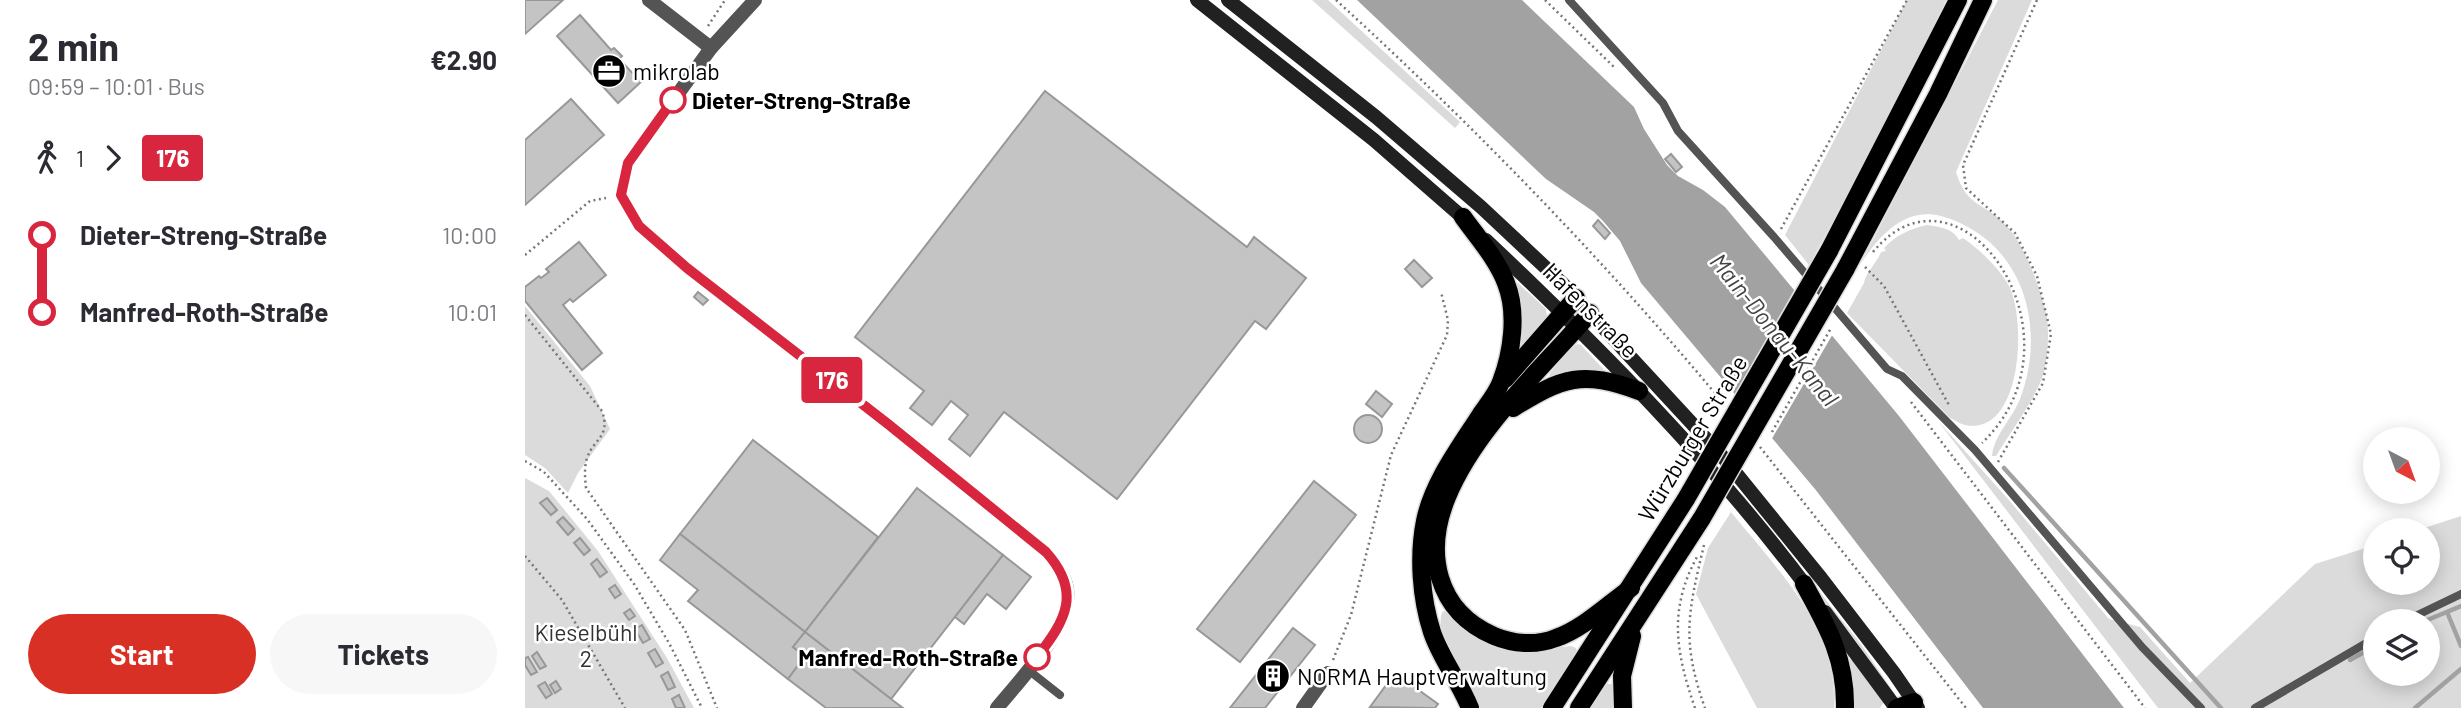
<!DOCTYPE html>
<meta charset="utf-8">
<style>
body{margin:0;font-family:Barlow,sans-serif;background:#f7f7f7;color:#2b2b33;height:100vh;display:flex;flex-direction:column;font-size:26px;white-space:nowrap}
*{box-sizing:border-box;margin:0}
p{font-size:23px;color:#7c7c81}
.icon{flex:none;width:38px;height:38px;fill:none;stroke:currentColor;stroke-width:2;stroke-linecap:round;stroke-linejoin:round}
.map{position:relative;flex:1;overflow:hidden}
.details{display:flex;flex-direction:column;background:#fff;width:525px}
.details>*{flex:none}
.badge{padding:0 14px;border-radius:5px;font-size:24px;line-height:46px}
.needle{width:46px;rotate:139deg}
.controls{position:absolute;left:1838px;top:427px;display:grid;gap:14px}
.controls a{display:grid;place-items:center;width:77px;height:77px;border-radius:50%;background:#fff;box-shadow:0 4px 18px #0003;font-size:35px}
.map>.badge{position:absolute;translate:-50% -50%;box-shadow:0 0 0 4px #fff}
.legs{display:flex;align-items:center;gap:10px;height:77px;padding:0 28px;font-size:23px}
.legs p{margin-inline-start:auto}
.head{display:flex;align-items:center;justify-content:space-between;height:119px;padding:0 28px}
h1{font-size:38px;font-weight:700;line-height:52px}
.action{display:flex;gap:14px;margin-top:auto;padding:14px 28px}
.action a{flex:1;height:80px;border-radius:42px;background:#d93025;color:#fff;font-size:28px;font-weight:700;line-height:80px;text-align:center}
.action a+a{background:#f7f7f7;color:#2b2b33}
ul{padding:0 28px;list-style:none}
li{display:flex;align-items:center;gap:24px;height:77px;font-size:26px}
li i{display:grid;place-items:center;width:10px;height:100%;margin:0 9px;background:currentColor}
li i::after{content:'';width:18px;height:18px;margin:-9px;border:5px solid;border-radius:50%;background:#fff}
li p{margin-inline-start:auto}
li:first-child i{background:linear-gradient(#0000 50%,currentColor 0)}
li:last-child i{background:linear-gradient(currentColor 50%,#0000 0)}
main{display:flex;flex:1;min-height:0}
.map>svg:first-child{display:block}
.green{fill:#dbdbdb;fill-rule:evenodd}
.water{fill:#a2a2a2}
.pier{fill:#fff}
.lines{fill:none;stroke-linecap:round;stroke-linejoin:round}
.stream{stroke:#a2a2a2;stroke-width:4.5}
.building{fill:#c4c4c4;stroke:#989898;stroke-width:2}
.primary-casing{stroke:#dbdbdb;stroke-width:21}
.path{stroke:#767676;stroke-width:2.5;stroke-dasharray:2 3.5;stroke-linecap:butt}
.service{stroke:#545454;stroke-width:8}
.minor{stroke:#545454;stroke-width:14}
.secondary{stroke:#212121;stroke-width:14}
.primary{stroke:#000;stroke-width:18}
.primary-bridge-casing{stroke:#dbdbdb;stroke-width:21;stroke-linecap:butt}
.path-bridge{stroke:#767676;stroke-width:2.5;stroke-dasharray:2 3.5;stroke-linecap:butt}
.primary-bridge{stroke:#000;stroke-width:18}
.line-1-casing{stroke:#fff;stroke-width:16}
.line-1{stroke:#d7263d;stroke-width:10}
.stop-1-dot{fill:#fff;stroke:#d7263d;stroke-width:3.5}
.labels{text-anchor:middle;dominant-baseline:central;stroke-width:5;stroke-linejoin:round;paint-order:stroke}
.poi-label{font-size:23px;fill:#000;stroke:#fff;text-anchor:start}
.stop-label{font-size:23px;font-weight:bold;fill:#000;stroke:#fff;text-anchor:start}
.street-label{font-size:23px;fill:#000;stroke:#fff}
.park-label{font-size:23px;fill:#323232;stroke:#fff}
.water-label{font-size:24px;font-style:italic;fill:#434343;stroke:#fff}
</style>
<main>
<section class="details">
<div class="head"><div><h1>2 min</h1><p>09:59 – 10:01 · Bus</p></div><b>€2.90</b></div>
<div class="legs"><svg class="icon" aria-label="walk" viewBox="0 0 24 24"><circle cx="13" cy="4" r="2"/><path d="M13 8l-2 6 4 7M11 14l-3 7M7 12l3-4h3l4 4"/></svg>1<svg class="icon" aria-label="forward" viewBox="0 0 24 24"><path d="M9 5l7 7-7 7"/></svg><b class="badge" style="background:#d7263d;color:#fff">176</b></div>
<ul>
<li><i style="color:#d7263d"></i><b>Dieter-Streng-Straße</b><p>10:00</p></li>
<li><i style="color:#d7263d"></i><b>Manfred-Roth-Straße</b><p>10:01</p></li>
</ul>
<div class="action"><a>Start</a><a>Tickets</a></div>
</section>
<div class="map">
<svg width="1936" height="708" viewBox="0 0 1936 708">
<rect width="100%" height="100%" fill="#fff"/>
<g class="green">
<polygon points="787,0 803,0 935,122 930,128"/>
<polygon points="1382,0 1421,0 1355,134 1284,265 1260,235"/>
<path d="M1473 0H1507L1431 172C1442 208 1459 202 1481 225 1500 245 1517 292 1522 318 1524 335 1523 355 1519 372 1512 397 1485 433 1471 456H1467C1469 435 1487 419 1495 399 1523 325 1497 239 1416 216 1379 206 1352 238 1335 265Z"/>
<path d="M1402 225C1414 227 1428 228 1434 240L1438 238C1455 250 1472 266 1483 284 1502 317 1498 437 1440 425 1435 424 1430 420 1425 418L1322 313 1339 283C1341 272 1352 263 1356 252L1361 251 1359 248C1371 235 1385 229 1402 225Z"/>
<polygon points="990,283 993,283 1021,309 1022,317 996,351 991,351"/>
<polygon points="0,306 65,386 85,429 53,473 43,493 20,468 0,455"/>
<polygon points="1053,344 1056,345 1081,372 1024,378 1025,373 1047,347"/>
<path d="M1413 421 1483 499 1584 619 1615 627 1665 683 1790 564 1850 545V583H1902V530H1893L1936 516V708H1633ZM1850 621H1902V674H1850Z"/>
<polygon points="0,478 24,491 73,551 142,658 169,708 0,708"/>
<polygon points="1217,494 1335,643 1370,694 1368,695 1330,640 1216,496"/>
<path d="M1206 512C1245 560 1297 613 1307 676 1309 686 1309 698 1309 708H1232L1171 594 1183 548Z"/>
<path d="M918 611C929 615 934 625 944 631 978 654 1007 651 1046 646L1051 648 1052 654 1016 708H951C942 689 906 628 918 611Z"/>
<polygon points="1326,659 1328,660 1359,702 1355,708 1326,708 1323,661"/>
<polygon points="1082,684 1088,684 1090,688 1091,708 1065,708"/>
</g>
<polygon class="water" points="832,0 997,0 1109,107 1119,129 1142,165 1153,176 1178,190 1200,207 1374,416 1599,708 1458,708 1290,489 1116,283 1095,241 1078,221 1069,212 1021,179"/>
<polygon class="pier" points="1271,287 1309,332 1245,442 1208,397"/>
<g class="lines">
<g class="stream">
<polyline points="1479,468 1696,708"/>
<polyline points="1922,612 1936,646"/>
<polyline points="1900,621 1936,606"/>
<polyline points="1825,660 1850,646"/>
<polyline points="1890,708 1936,669"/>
</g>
</g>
<g class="building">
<polygon points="0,0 38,0 0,34"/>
<polygon points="55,15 86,50 89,48 97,56 94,59 116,82 93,103 32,36"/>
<polygon points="520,91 722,247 729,237 781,278 741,329 730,321 592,499 479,412 445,456 424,439 443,415 426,401 407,425 385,408 399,391 330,337"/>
<polygon points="46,99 79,135 0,205 0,140"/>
<polygon points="1146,154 1157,167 1151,172 1140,159"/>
<polygon points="1073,220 1085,233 1080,239 1068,226"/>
<polygon points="54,242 81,275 48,302 45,299 38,305 77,353 57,370 0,301 0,287 14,276 16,278 24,272 21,269"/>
<polygon points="889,260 907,278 897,287 880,269"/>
<polygon points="173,292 183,300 178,305 169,297"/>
<polygon points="851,391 867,404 857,417 841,404"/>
<circle cx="843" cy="429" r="14"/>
<polygon points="228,440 353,537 280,632 155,534"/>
<polygon points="789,481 831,515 715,662 672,629"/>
<polygon points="392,488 478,555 366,699 280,632"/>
<polygon points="22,498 32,510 26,515 15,503"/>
<polygon points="38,517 49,529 43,535 32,522"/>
<polygon points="155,534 280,632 268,647 280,656 263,679 163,601 173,590 135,560"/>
<polygon points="55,538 65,550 59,555 49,543"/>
<polygon points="478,555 506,577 481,609 462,594 439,624 430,617"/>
<polygon points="72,559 82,572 75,577 66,564"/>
<polygon points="90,585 96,594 90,598 84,589"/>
<polygon points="105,609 110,616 104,620 99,613"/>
<polygon points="117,625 125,639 118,643 110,629"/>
<polygon points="768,628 790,645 740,708 705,708"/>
<polygon points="280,632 366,699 378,708 301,708 263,679 280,656 268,647"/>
<polygon points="130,649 138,663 131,667 123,653"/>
<polygon points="12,652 21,666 15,669 7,656"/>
<polygon points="3,657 12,672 6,675 0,665 0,658"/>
<polygon points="143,672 150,687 143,690 136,676"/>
<polygon points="870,673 913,704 910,708 845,707"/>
<polygon points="31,681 36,689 30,693 25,685"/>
<polygon points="20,682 27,694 21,698 13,686"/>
<polygon points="154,695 160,708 151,708 147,699"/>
</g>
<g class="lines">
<g class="primary-casing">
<g id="primary">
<path d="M938 217C953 238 972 259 981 283 993 313 987 353 976 382 972 393 963 404 956 414 935 447 908 482 900 521 893 556 896 598 907 632 916 659 935 682 945 708"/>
<polyline points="1304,251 1433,0"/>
<polyline points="1320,270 1413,94 1458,0"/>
<path d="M1065 313C1016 370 951 427 922 497 899 553 911 611 969 636 988 644 1011 646 1031 638 1059 628 1082 605 1106 588"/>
<polyline points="980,379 1051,298"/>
<path d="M988 408C1038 377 1057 370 1114 391"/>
<path d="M1279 584C1302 626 1321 658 1320 708"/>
<polyline points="1027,708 1161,499"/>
<polyline points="1054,708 1177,518"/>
<polyline points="1098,708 1097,676 1107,636"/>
<polyline points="1372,708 1389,702"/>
</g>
</g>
<g class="path">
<path d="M811 0C949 126 1079 260 1199 404"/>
<polyline points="1020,0 1089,67"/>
<polyline points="183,26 200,0"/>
<polyline points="1256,229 1382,0"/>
<path d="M1348 252C1435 146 1568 337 1457 443"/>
<polyline points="0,255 65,201 81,198"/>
<polyline points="1340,267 1359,286 1425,407"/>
<path d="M0 315 77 411C86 437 69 438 62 458 59 468 60 478 61 488L160 630 192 708"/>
<polyline points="1386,402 1620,708"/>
<polyline points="1235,447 1441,708"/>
<polyline points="0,461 19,472 62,519 109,584 144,643 177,708"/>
<polyline points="1473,462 1518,383 1526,334 1512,276 1490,233 1441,188 1438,165 1512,0"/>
<path d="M1179 545C1163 612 1156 641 1180 708"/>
<polyline points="0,556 37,600 100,708"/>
<polyline points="808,660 826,615 866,455 922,335 923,320 916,292"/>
<path d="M1170 708C1151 653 1143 610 1172 557"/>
</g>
<g class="service">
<polyline points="1044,0 1138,103 1153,131 1249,237 1362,369 1377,376 1450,450 1617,647 1676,708"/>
<polyline points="1880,621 1936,594"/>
<polyline points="502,669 535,695"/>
<polyline points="1730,708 1850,638"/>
</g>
<g class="minor">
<polyline points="124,0 186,48"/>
<path d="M230 0 186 48 103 163 96 195 114 226 162 268 364 424 521 552C530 563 540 575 542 589 548 625 494 681 472 708"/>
<polyline points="778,708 803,673"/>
</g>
<g class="secondary">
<polyline points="672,0 849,140 944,223"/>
<polyline points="703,0 851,117 956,207 1037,283 1197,456 1296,578 1369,673 1393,708"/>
<path d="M961 240C1076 349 1189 463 1284 590"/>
<polyline points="1300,612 1371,708"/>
</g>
<use href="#primary" class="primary"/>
<g class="primary-bridge-casing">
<g id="primary-bridge">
<polyline points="1161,499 1304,251"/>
<polyline points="1177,518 1320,270"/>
</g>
</g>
<polyline class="path-bridge" points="1247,432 1306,328"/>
<use href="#primary-bridge" class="primary-bridge"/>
</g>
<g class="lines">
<g class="line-1-casing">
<path id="line-1" d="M148 100 103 163 96 195 114 226 162 268 363 424 521 552C557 592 541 620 512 657"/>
</g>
<use href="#line-1" class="line-1"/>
</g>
<defs>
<g id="office-disc" transform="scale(1.75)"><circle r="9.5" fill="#000" stroke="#fff"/><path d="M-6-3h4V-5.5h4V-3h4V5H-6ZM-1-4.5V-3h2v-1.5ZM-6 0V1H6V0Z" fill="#fff"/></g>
<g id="building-disc" transform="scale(1.75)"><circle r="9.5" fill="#000" stroke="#fff"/><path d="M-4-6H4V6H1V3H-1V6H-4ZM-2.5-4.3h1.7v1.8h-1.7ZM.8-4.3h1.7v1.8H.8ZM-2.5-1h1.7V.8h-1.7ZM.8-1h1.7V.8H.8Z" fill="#fff"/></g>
</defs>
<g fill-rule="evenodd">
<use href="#office-disc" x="84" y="71"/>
<use href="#building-disc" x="748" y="676"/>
</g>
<g class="stop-1-dot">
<circle cx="148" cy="100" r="12"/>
<circle cx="512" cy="657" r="12"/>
</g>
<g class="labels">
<g class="poi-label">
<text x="108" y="71">mikrolab</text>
<text x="772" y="676">NORMA Hauptverwaltung</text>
</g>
<g class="stop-label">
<text x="167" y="100">Dieter-Streng-Straße</text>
<text x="493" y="657" text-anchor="end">Manfred-Roth-Straße</text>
</g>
<g class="street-label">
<text transform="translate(1066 310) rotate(45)">Hafenstraße</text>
<text transform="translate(1167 438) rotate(-59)">Würzburger Straße</text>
</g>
<g class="park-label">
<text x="61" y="632">Kieselbühl<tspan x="61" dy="26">2</tspan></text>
</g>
<g class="water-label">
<text transform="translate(1250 329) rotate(51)">Main-Donau-Kanal</text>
</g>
</g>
</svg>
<div class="controls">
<a><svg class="needle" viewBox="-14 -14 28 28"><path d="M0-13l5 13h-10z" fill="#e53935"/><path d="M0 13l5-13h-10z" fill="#7c7c81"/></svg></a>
<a><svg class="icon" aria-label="locate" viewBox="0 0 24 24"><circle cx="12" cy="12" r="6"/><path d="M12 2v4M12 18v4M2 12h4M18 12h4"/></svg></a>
<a><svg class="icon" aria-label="layers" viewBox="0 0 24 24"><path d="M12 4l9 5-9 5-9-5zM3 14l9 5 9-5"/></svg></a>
</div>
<b class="badge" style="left:307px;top:380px;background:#d7263d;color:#fff">176</b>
</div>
</main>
